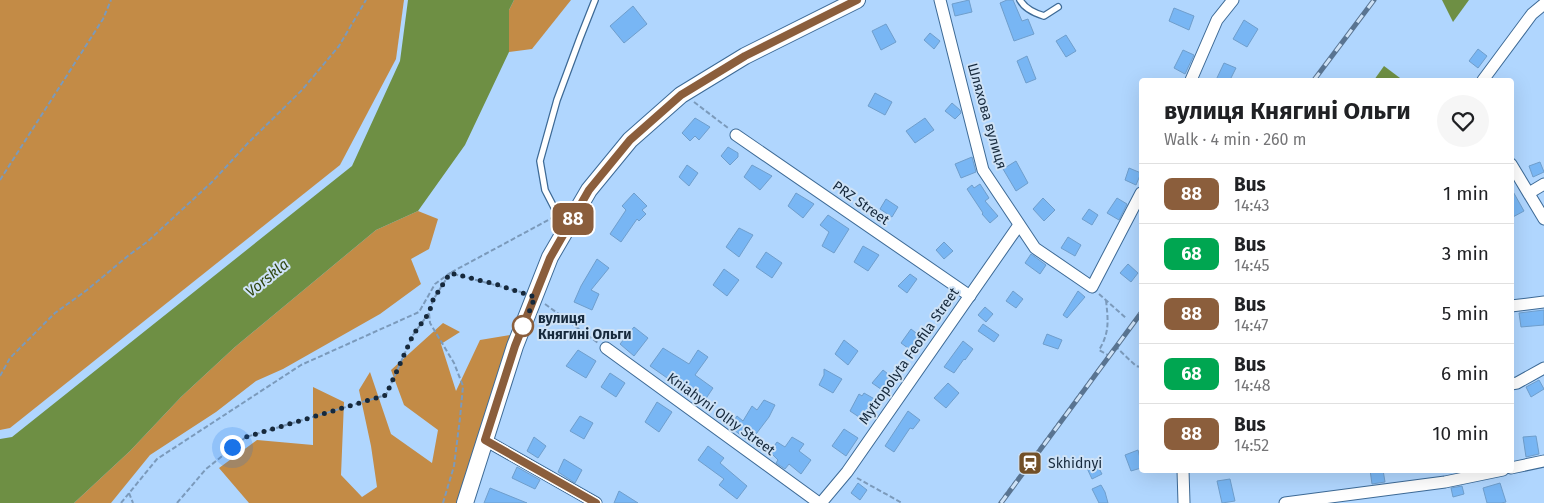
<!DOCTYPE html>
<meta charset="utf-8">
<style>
body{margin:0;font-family:"Fira Sans",sans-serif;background:#f6f6f6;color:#202124;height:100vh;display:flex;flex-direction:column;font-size:19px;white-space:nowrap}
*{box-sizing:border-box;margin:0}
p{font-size:16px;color:#757577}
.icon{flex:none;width:28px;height:28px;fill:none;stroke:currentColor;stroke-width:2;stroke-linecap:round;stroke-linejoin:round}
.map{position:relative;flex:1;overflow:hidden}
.side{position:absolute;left:1139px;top:78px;width:375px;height:395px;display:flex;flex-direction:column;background:#fff;border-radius:5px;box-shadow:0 5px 20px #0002}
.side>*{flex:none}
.badge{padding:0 10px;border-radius:8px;font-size:18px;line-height:32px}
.you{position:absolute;width:25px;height:25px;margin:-12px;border:4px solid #fff;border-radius:50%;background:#1a73e8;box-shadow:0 0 0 8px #1a73e833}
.map>.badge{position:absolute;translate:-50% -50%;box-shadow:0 0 0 2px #fff}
.round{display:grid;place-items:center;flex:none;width:52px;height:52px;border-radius:26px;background:#f6f6f6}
.overview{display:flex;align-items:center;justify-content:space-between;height:85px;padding:0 25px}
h1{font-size:24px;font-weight:700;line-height:38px}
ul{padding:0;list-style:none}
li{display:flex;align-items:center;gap:15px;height:60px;padding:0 25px;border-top:1px solid #e0e0e0}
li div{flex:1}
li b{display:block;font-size:19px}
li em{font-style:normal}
li .badge{min-width:55px;font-weight:700;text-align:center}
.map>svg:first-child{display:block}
.forest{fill:#c38b46}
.water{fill:#6e8f44}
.building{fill:#78b6f4;stroke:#6f9ecc}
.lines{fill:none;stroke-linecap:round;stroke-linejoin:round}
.service-casing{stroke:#3d6a96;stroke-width:8}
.minor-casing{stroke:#3d6a96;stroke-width:13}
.secondary-casing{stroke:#3d6a96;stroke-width:18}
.path{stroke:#7b9abb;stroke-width:2;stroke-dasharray:5 2.5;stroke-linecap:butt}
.service{stroke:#fff;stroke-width:5.5}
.minor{stroke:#fff;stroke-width:11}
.secondary{stroke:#fff;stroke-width:16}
.rail-casing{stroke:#597491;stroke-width:5}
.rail{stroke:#cee2f6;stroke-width:3;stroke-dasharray:9;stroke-linecap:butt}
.line-casing{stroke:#fff;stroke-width:11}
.line{stroke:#8b5e3c;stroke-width:8}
.walk{stroke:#16293c;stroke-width:5;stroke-dasharray:0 9}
.stop-dot{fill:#fff;stroke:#8b5e3c;stroke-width:2.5}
.labels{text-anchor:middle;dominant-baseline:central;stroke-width:4;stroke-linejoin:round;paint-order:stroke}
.street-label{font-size:14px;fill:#16293c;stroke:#cee2f6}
.stop-label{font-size:14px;font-weight:bold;fill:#16293c;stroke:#cee2f6;text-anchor:start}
.poi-label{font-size:14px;fill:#16293c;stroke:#cee2f6;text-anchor:start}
.water-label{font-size:15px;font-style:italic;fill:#30460f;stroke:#cee2f6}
</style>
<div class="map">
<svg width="1544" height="503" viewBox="0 0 1544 503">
<rect width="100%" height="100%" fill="#b0d6fe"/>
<g class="forest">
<polygon points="0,0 404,0 396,59 340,165 10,428 0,430"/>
<polygon points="514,0 571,0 532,49 509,52 509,10"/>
<polygon points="418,211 438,219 429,249 411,259 421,284 380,314 283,369 256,381 216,412 150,455 111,503 74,503 130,451 181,397 235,347 376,230"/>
<polygon points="443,323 460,332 441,344 456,391 480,340 510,335 457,503 249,503 219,468 257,440 313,445 313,387 344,402 341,475 362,497 377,487 371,446 359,390 370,372 391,434 432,463 438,430 404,405 391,370"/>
</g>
<g class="water">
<polygon points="408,0 514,0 509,10 509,52 465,145 418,211 376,230 235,347 181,397 130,451 74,503 0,503 0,439 12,437 352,166 400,61"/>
<polygon points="1442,0 1469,0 1453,22"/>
<polygon points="1384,66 1400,78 1400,80 1374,80"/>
</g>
<g class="building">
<polygon points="969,0 972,12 955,16 952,4"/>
<polygon points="1007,0 1013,0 1022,21 1028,19 1034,34 1014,41 1000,3"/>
<polygon points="633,6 647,24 624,43 610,26"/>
<polygon points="1174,8 1194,16 1189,30 1169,21"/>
<polygon points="1244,20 1258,29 1247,47 1233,39"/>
<polygon points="886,24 896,42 881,50 872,31"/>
<polygon points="930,33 940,41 934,49 924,40"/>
<polygon points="1066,35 1076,51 1066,57 1056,41"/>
<polygon points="1478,49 1487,56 1478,68 1469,61"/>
<polygon points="1183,50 1194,55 1185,74 1174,68"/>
<polygon points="1027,56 1036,79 1026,83 1017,61"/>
<polygon points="1224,63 1236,68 1230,80 1216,80"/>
<polygon points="875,93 892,102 885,115 868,106"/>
<polygon points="952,103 960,110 961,113 955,119 945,111"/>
<polygon points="695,118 710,127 699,140 695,136 690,141 682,133"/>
<polygon points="925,118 934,130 915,143 906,131"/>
<polygon points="728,147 738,153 738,157 730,165 721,156"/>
<polygon points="972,157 976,172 961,178 955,164"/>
<polygon points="1016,161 1028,183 1016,191 1003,169"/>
<polygon points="1540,162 1544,172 1533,177 1529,166"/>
<polygon points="687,165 698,173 689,186 679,177"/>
<polygon points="752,165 772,176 760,190 744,177"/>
<polygon points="1129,168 1141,173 1136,185 1125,180"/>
<polygon points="980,184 989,198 985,201 998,216 990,223 982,214 983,213 967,189 972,185 974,188"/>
<polygon points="1511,188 1524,211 1511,218"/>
<polygon points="634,193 647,206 642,210 646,214 639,221 637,219 621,242 610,234 626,210 622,206"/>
<polygon points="796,193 814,204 803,218 788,206"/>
<polygon points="1043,198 1055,210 1044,221 1033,209"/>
<polygon points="1117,198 1127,204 1119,220 1107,213"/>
<polygon points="886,199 898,207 892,217 880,209"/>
<polygon points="1089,209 1098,215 1092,225 1082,219"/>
<polygon points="828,215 849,229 834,253 822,246 829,232 820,225"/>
<polygon points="739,228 753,235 739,257 726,247"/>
<polygon points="1068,237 1081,245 1075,256 1061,248"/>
<polygon points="944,242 953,251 944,259 936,250"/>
<polygon points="863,246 879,255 868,271 854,262"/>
<polygon points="766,252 782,263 772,278 756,267"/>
<polygon points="1031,254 1046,265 1040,274 1025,263"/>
<polygon points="597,259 609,268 591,290 599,294 592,310 574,302 581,286"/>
<polygon points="1128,264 1138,273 1131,282 1120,273"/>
<polygon points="724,269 739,280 727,296 713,285"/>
<polygon points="910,274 917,279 907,293 898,286"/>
<polygon points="1013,291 1023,299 1016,308 1006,301"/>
<polygon points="1078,291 1085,297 1067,318 1063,315"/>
<polygon points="985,307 993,314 986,322 978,315"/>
<polygon points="1544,310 1544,325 1521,327 1519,313"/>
<polygon points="983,324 999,335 994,342 978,331"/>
<polygon points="634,327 648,338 634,356 620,344"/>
<polygon points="911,329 925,340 916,354 901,343"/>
<polygon points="1047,334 1062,340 1058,349 1043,344"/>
<polygon points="844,340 858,351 848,365 835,354"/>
<polygon points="963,341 973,349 965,360 964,359 954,373 944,367"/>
<polygon points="663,348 689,364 698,350 708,357 695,375 713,388 703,403 650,366"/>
<polygon points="578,350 596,361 586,378 566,366"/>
<polygon points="824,369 842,379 833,393 819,385 824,375"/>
<polygon points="883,370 897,381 888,394 872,383"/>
<polygon points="610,373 625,383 616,397 601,387"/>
<polygon points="1539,380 1544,389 1531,397 1526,387"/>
<polygon points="948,383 959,393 946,408 934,398"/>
<polygon points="864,393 878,401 865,421 850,411 859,394 862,396"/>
<polygon points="764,400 775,405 769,417 750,442 730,427 737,416 743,421 752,406 757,410"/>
<polygon points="657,402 672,412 659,432 645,422"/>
<polygon points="908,411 920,420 913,429 910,428 894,452 885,446"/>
<polygon points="580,416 593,423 584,439 570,431"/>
<polygon points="844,429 858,438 846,456 832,446"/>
<polygon points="1536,436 1539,454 1526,457 1523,437"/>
<polygon points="534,437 546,446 538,458 527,451"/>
<polygon points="792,437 804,444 799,451 811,460 801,474 789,464 785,469 776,463 778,460 770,452 777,442 785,447"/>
<polygon points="708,446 724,458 720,463 747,486 737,499 719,485 724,479 698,460"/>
<polygon points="1138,450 1141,462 1141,468 1131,471 1125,455"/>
<polygon points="564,459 582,470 575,483 558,472"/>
<polygon points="1095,461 1102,474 1092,479 1086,466"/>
<polygon points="517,467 540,480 535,489 512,478"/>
<polygon points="1370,470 1383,470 1385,482 1372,484"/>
<polygon points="1230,479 1235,501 1222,503 1217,481"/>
<polygon points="858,483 867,490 860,500 851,493"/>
<polygon points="1500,483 1506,502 1501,503 1487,503 1483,488"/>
<polygon points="1101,485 1105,492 1108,503 1099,503 1092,489"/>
<polygon points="1462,486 1464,494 1453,497 1451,488"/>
<polygon points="490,488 527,503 484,503"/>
<polygon points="619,491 638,503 614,503"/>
</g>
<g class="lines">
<g class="service-casing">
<g id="service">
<path d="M1020 0C1025 9 1034 13 1044 16L1058 7"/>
<polyline points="568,222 559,217 545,190 540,161 557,100 580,38 595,0"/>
</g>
</g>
<g class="minor-casing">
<g id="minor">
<polyline points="940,0 983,170 1035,248 1092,287 1141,193"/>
<polyline points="1191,80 1217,20 1233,0"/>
<polyline points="1483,80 1532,14 1544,4"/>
<polyline points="736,135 970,296"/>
<polyline points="1511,164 1544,219"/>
<polyline points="1529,193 1544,184"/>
<polyline points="1511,306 1544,302"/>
<polyline points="606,348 819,503"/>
<polyline points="1511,384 1517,383 1544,368"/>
<polyline points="485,440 596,503"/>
<polyline points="1511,468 1544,461"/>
<polyline points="1183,470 1184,503"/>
<polyline points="821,503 847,472 1019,225"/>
<polyline points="1285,503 1445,482 1503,470"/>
</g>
</g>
<g class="secondary-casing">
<polyline id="secondary" points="465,503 515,346 550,257 589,190 630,140 681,95 745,56 857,0"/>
</g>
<g class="path">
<polyline points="694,102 728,128"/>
<polyline points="0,180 103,19 111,0"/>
<polyline points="1099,294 1127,319"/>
<path d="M1106 300C1108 320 1110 332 1099 350L1108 355"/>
<polyline points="545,304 598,343"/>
<polyline points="0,376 10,358 55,313 87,290 129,255 147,242 213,181 248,143 302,90 339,46 366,0"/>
<polyline points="857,478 902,503"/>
<polyline points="129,493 133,503"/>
<polyline points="121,503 157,459 301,365 419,312 435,284 450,273 521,292"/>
<polyline points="177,503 206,469 246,437 386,395 413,335 429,313"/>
<polyline points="443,503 454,466 460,418 463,386 454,363 430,323 429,313 433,300 450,273 552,218"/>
<polyline points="999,503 1115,346 1136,366 1141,367"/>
</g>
<use href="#service" class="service"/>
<use href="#minor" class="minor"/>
<use href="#secondary" class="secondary"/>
<g class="rail-casing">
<g id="rail">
<polyline points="1314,80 1374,0"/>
<polyline points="1001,503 1141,313"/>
</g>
</g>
<use href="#rail" class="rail"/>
</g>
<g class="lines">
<g class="line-casing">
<polyline id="line" points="596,503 485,440 515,346 550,258 589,190 630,140 681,95 745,56 857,0"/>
</g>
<use href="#line" class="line"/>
<polyline class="walk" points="232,447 246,437 386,395 413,335 429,313 433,300 450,273 495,284 535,297 522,330 523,326"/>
</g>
<defs>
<g id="station-square" transform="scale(1.25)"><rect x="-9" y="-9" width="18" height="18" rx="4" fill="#725028" stroke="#cee2f6"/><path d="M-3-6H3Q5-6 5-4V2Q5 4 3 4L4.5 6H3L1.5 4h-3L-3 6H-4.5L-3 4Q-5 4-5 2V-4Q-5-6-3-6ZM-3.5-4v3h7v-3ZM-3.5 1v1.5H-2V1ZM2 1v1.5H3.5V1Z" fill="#fff"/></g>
</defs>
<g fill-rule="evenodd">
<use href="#station-square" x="1030" y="463"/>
</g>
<circle class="stop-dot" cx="523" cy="326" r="10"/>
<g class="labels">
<g class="street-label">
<text transform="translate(987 116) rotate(74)">Шляхова вулиця</text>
<text transform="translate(861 203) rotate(35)">PRZ Street</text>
<text transform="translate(909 356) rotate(-55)">Mytropolyta Feofila Street</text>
<text transform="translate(721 414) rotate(36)">Kniahyni Olhy Street</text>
</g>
<g class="stop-label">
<text x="538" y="318">вулиця<tspan x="538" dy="16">Княгині Ольги</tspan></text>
</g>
<g class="poi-label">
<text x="1048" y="463">Skhidnyi</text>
</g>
<g class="water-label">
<text transform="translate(267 278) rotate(-39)">Vorskla</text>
</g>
</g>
</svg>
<div class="you" style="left:232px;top:447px"></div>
<b class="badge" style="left:573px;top:219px;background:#8b5e3c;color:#fff">88</b>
<section class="side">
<div class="overview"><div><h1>вулиця Княгині Ольги</h1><p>Walk · 4 min · 260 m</p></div><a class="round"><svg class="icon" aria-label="heart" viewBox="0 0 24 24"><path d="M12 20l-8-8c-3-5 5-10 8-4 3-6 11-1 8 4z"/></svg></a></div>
<ul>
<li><span class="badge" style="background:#8b5e3c;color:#fff">88</span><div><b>Bus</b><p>14:43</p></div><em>1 min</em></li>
<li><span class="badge" style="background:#00a651;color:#fff">68</span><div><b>Bus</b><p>14:45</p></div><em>3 min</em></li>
<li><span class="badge" style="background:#8b5e3c;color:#fff">88</span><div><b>Bus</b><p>14:47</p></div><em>5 min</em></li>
<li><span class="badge" style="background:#00a651;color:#fff">68</span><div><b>Bus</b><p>14:48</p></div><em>6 min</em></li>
<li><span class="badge" style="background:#8b5e3c;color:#fff">88</span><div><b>Bus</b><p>14:52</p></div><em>10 min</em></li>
</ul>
</section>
</div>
